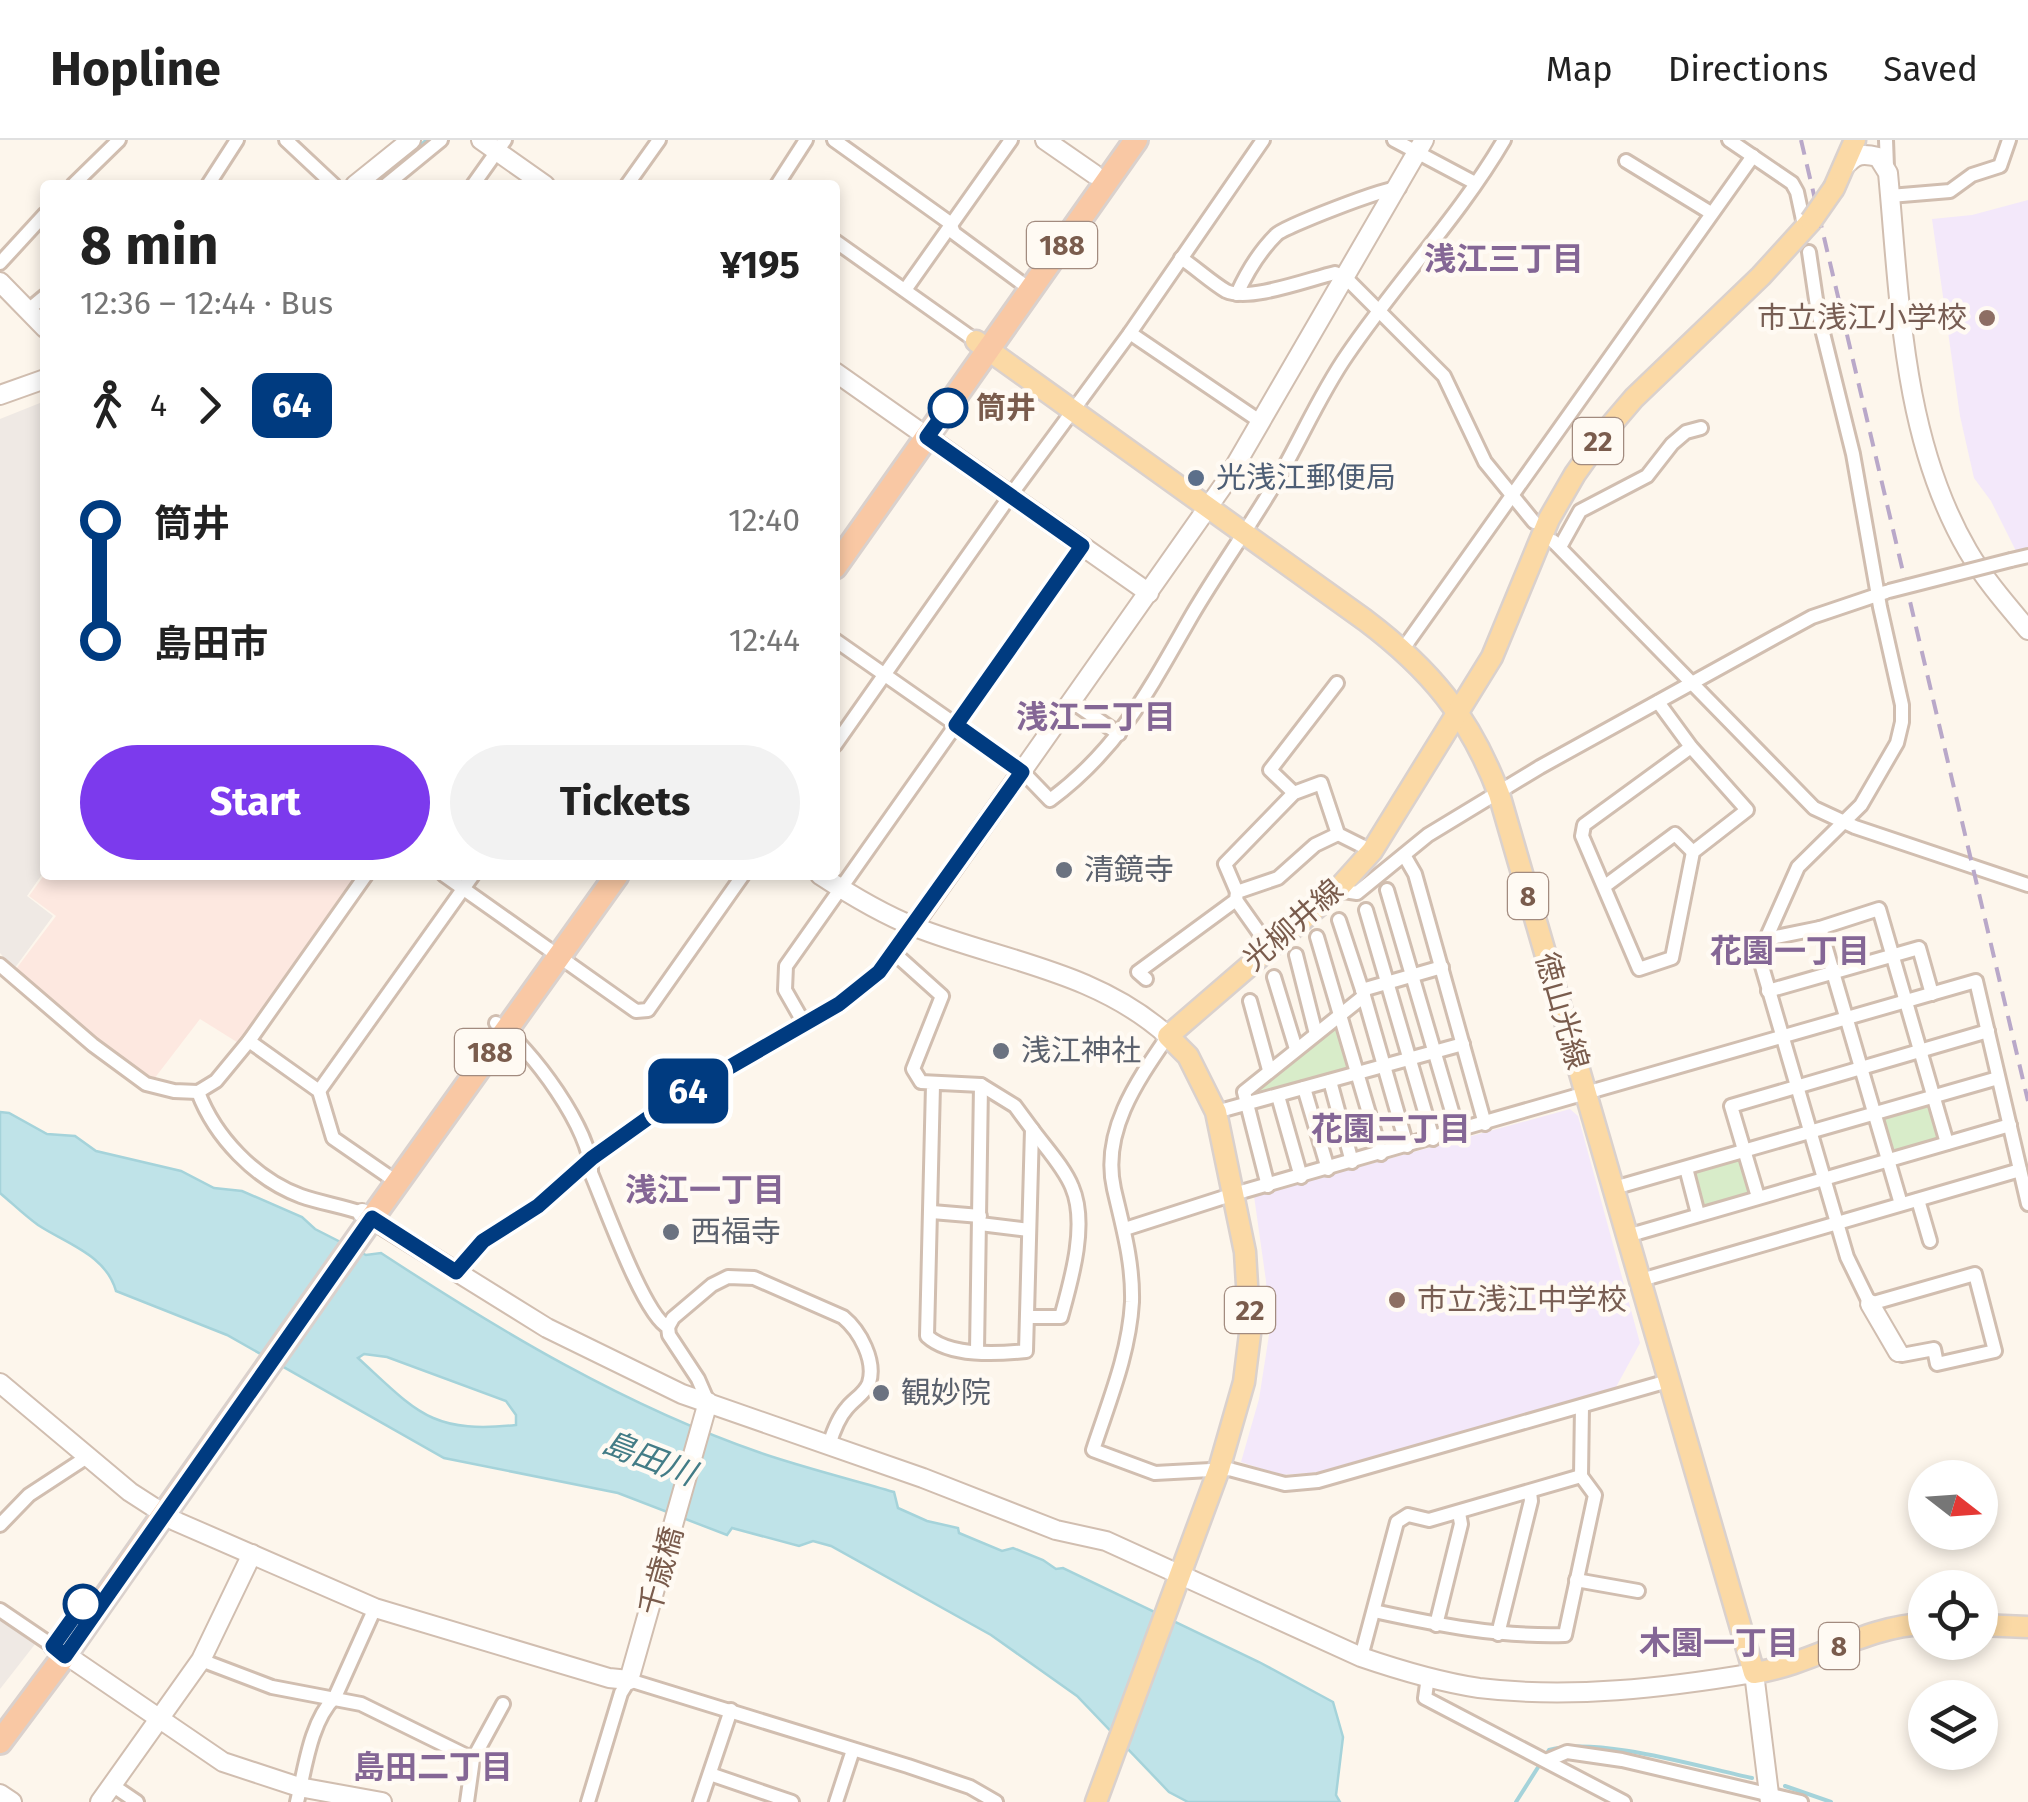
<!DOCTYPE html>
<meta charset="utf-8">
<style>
body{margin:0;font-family:"Fira Sans","Noto Sans JP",sans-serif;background:#f2f2f2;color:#222;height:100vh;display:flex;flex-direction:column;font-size:38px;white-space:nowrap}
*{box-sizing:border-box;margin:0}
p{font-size:32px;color:#767676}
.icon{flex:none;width:55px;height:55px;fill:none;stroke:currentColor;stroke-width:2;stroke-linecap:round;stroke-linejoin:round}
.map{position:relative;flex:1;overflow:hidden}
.side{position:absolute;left:40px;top:40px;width:800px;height:700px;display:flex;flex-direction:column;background:#fff;border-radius:10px;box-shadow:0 5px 15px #0003}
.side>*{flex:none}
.badge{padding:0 20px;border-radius:15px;font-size:35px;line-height:65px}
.needle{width:65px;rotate:107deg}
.controls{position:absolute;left:1908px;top:1320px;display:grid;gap:20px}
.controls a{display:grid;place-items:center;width:90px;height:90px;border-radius:50%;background:#fff;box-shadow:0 5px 15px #0003;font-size:50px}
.map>.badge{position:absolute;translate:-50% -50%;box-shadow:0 0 0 5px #fff}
.legs{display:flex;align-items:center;gap:15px;height:110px;padding:0 40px;font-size:32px}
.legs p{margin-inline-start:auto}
.overview{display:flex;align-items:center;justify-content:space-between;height:170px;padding:0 40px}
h1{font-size:55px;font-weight:700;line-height:75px}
.action{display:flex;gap:20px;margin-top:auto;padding:20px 40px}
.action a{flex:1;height:115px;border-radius:60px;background:#7c3aed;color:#fff;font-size:40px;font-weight:700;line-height:115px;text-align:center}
.action a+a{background:#f2f2f2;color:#222}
ul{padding:0 40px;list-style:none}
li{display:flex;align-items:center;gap:35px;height:120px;font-size:38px}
li i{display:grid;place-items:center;width:15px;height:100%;margin:0 12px;background:currentColor}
li i::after{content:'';width:25px;height:25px;margin:-12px;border:8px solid;border-radius:50%;background:#fff}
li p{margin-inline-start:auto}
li:first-child i{background:linear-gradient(#0000 50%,currentColor 0)}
li:last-child i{background:linear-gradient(currentColor 50%,#0000 0)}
header{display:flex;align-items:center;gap:60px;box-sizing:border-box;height:140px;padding:0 50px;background:#fff;border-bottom:2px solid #e0e0e0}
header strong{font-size:48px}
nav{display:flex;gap:55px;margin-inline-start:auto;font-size:35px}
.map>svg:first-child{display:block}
.commercial{fill:#fde8e0}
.industrial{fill:#efe9e4}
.education{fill:#f3e8fa}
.green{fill:#d8ecc9}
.water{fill:#bfe3e8;stroke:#a5d3da;stroke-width:2.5;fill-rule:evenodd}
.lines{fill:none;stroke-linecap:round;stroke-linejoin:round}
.stream{stroke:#a5d3da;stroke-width:4}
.minor-casing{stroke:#d1beb0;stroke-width:18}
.tertiary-casing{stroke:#d1beb0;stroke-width:22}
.primary-casing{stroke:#dad1cd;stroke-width:25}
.trunk-casing{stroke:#dad1cd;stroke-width:28}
.minor{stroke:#fff;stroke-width:12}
.tertiary{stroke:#fff;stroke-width:18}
.primary{stroke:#fbd9a5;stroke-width:20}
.trunk{stroke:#f9c8a4;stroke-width:22}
.rail{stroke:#b9a8c9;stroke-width:4;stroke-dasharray:15 10;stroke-linecap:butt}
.minor-bridge-casing{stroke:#d1beb0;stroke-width:18;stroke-linecap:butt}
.primary-bridge-casing{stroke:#dad1cd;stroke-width:25;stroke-linecap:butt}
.minor-bridge{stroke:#fff;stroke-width:12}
.primary-bridge{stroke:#fbd9a5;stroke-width:20}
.line-1-casing{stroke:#fff;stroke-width:22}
.line-1{stroke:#003b80;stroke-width:15}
.education-dot{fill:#8d6e63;stroke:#fffaf3;stroke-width:4}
.stop-1-dot{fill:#fff;stroke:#003b80;stroke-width:5}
.service-dot{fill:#5c6f8a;stroke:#fffaf3;stroke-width:4}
.worship-dot{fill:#6b7280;stroke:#fffaf3;stroke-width:4}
.labels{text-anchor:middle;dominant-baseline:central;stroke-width:9;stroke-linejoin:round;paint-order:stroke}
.shield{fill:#fffaf3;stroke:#a28b7f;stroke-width:2.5}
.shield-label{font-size:28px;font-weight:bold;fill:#7a5c4d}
.education-label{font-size:30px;fill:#785e54;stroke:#fffaf3;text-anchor:end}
.stop-label{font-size:30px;font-weight:bold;fill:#7a5c4d;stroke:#fffaf3;text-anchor:start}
.service-label{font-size:30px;fill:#4e5e75;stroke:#fffaf3;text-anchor:start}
.worship-label{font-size:30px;fill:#5b616d;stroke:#fffaf3;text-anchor:start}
.street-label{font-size:30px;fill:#7a5c4d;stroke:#fffaf3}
.neighbourhood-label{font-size:32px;font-weight:bold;fill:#846695;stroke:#fffaf3}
.water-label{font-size:32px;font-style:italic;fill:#437c86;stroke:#fffaf3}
</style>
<header>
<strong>Hopline</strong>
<nav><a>Map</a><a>Directions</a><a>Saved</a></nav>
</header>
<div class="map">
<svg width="2028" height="1662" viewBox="0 0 2028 1662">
<rect width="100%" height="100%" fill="#fdf6ec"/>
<polygon class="commercial" points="45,734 45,735 358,735 240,904 200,879 154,939 95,897 16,829 56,776 29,756"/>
<g class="industrial">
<polygon points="45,261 45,730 27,756 53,776 14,829 0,813 0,279"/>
<polygon points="0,1470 39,1499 0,1549"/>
</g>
<g class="education">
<polygon points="2028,60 2028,407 2016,411 1991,361 1974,338 1960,276 1932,79 1972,75"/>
<polygon points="1570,969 1578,976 1640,1203 1615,1249 1323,1332 1280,1335 1241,1322 1259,1259 1269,1195 1266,1141 1254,1056"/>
</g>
<g class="green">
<polygon points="1338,879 1352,929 1252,957 1250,951"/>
<polygon points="1933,962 1944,1000 1892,1015 1882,977"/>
<polygon points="1743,1017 1754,1054 1700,1069 1690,1032"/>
</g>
<path class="water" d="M0 972 9 973 47 994 75 996 96 1011 181 1031 214 1048 242 1051 302 1077 315 1089 366 1115 381 1113C500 1191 625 1266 761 1313 805 1328 850 1339 894 1352L898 1368 927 1381 958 1388 959 1393 1002 1411 1013 1408 1043 1420 1056 1429 1063 1428 1259 1522 1333 1562 1343 1597 1336 1655 1340 1662H1188L1169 1652 1077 1556 991 1495 831 1406 813 1401 799 1406 732 1388 727 1395 618 1353 444 1318 227 1195 116 1151C106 1115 67 1104 38 1085 24 1075 12 1063 0 1053ZM364 1214 387 1217 506 1261 516 1275V1285C431 1294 417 1272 358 1218Z"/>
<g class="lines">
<g class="stream">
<polyline points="372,45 427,0"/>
<polyline points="1785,1646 1831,1662"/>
<path d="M1516 1662 1549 1610C1598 1596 1700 1627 1752 1638"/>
</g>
<g class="minor-casing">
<g id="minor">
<polyline points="286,0 334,45"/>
<polyline points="834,0 950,83 954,93 1031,150"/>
<polyline points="1394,0 1475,43"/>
<polyline points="1729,0 1792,43 1797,52 1803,80"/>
<polyline points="1886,0 1887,27"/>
<polyline points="1626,21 1711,73"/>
<polyline points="73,45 119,0"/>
<polyline points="208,45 237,0"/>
<polyline points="386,45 441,0"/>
<polyline points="473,45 505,0"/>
<polyline points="627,45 659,0"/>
<polyline points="777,45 806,0"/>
<polyline points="1890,56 1950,51 1972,35 2000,26 2009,0"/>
<polyline points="835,101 976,201"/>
<polyline points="1809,112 1818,173 1853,314 1880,467 1902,565 1902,582 1897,603 1861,665 1798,727 1766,799 1761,823 1847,1117 1870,1164 1975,1134 1995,1211 1937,1224 1934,1209 1902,1215 1898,1212"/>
<path d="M1181 118C1196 128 1211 142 1226 151 1249 162 1309 139 1335 133L1346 138 1444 236 1485 322 1534 382"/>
<polyline points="0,123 45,74"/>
<polyline points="905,150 1011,0"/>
<path d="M1237 154C1246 134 1260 111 1276 95 1283 87 1387 47 1399 48"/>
<polyline points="27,171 45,156"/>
<polyline points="1130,193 1261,282"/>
<polyline points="1553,401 1814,668 1855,687 2028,745"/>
<polyline points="1560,407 1580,371 1647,336 1672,304 1686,292 1701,288"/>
<polyline points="2011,420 2028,416"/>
<path d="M835 500 1022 631 1050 660C1120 608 1150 548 1192 475 1219 429 1250 386 1277 340 1301 299 1320 254 1347 215 1397 141 1459 77 1504 0"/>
<polyline points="1403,509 1753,16"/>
<polyline points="1071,561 1119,594"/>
<polyline points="1658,562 1691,607 1747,670 1693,712 1672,818 1639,829 1582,696 1584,685 1691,607"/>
<polyline points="835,605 1010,356 1130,193 1263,0"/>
<polyline points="1294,653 1270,630 1337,543"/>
<polyline points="1404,715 1415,734 1485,984"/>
<polyline points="444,735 636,871 648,870 743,735"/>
<polyline points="1605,746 1675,694 1693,712"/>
<polyline points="1337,750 1357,753 1428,695 1540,627 1777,496 1812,477 1886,452"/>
<polyline points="1387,750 1458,992"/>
<polyline points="1237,752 1225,724 1294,653 1321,643 1338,694 1372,711"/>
<polyline points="1236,760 1270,808"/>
<polyline points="1366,770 1433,999"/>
<polyline points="1339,780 1364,856 1407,1006"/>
<polyline points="1820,788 1901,1064"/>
<polyline points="1317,797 1381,1014"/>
<polyline points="1766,799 1820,788 1879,769 1947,1003"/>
<path d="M893 812 942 856 913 929 921 942 981 945 1015 966 1032 989 1026 1211C997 1214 950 1217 927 1196L933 945"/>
<polyline points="1296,815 1316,894"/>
<polyline points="0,825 93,905 146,944 174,951 198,952 216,941 249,901 366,735"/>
<polyline points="1274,837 1296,909"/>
<polyline points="1146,839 1138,832 1236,760 1237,752 1278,738 1315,705 1338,694"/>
<polyline points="1362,850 1442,827"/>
<polyline points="1768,851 1919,808 1932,854"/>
<polyline points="1250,861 1269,930"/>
<path d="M496 883C530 906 593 992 591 1033 604 1063 644 1176 668 1187L669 1195 698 1239 708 1262"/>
<polyline points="805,885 785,850 786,826 1082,406"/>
<path d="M1168 896C1137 941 1101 992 1114 1049 1123 1088 1133 1122 1132 1162 1129 1214 1109 1261 1093 1310L1155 1333 1229 1329 1285 1344 1318 1341 1668 1241"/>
<polyline points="249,901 319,951 333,998 388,1036"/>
<polyline points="1330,941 1352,1022"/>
<polyline points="1304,948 1328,1029"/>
<polyline points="319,951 473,735"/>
<path d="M198 952C215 997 255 1039 301 1056 321 1063 342 1066 362 1073"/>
<polyline points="1278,956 1301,1037"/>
<polyline points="1216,972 1463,904"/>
<polyline points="1686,1028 1698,1074"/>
<polyline points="1268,1046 1244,952 1364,856"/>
<polyline points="1614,1048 1998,938"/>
<polyline points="1758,1057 1731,966 1988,891"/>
<polyline points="1918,1060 1930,1101"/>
<polyline points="932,1072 980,1076"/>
<polyline points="980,1084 1029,1090"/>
<polyline points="1125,1089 1234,1054 1976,841 2028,1064"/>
<polyline points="1627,1096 2010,985"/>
<polyline points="456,1131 483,1101 538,1066 592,1018 677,958 839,864 879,832 913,786"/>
<polyline points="1641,1140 2020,1030"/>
<path d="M1027 1177H1061C1071 1141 1088 1084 1072 1047 1064 1027 1045 1007 1032 989"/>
<path d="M668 1187 673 1178 712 1145 728 1137 754 1138 843 1177C860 1191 876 1221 869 1243 865 1254 854 1259 847 1268 838 1278 833 1292 829 1305"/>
<polyline points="977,1211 981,945"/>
<polyline points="0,1385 29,1355 87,1317"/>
<polyline points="1576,1440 1638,1451"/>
<polyline points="0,1470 53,1506"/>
<path d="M1374 1471C1438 1485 1500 1497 1565 1495L1595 1355 1581 1336 1582 1266"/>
<polyline points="1436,1485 1461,1384 1459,1373"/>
<polyline points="1498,1494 1531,1361 1530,1352"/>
<polyline points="1361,1517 1397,1382 1408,1375 1429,1380 1581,1336"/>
<polyline points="201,1520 272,1547 361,1564 473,1619"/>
<polyline points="1428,1537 1425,1558 1624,1662"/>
<polyline points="1548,1620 1567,1612 1622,1620 1801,1662"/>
<polyline points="710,1634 792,1662"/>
<polyline points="112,1645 137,1662"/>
<path d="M297 1662C305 1629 310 1582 335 1557L375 1468"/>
<polyline points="467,1662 473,1619 503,1564"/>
<polyline points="588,1662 621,1553 629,1540 908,1626 970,1647 996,1662"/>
<polyline points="700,1662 731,1570"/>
<polyline points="836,1662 853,1610"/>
</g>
</g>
<g class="tertiary-casing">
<g id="tertiary">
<polyline points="481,0 545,45"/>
<polyline points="1045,0 1094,34"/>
<path d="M1845 26C1856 14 1862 13 1878 17L1888 33C1900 160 1902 298 1968 411 1985 440 2007 465 2028 490"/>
<polyline points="355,45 411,0"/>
<polyline points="0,142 45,188"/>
<polyline points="835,232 1149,453"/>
<polyline points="0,255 45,239"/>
<path d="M820 735C849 754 882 774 915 787 1002 821 1096 831 1168 896"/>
<polyline points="913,786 1225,343 1424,0"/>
<path d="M362 1073 547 1188 682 1254 923 1338 1056 1390 1106 1401 1361 1517C1399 1530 1439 1542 1479 1548 1570 1559 1665 1548 1754 1533L1770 1662"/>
<polyline points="1870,1164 1898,1212"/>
<polyline points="0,1243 130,1352 175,1381 375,1468 609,1538 629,1540 708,1262"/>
<polyline points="53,1506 223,1622 299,1647 382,1662"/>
<polyline points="0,1654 12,1662"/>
<polyline points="100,1662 201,1520 252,1414"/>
</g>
</g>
<g class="primary-casing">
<g id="primary">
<polyline points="1834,48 1855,0"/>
<path d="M976 201 1365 480C1430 529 1470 577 1499 654L1754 1533C1814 1524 1864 1486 1925 1484"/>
<polyline points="1980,1485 2028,1487"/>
<polyline points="1096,1662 1219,1329 1244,1242 1250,1194 1245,1112 1216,972 1188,916 1168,896 1337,750 1372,711 1492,517 1549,379 1575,334 1605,292 1634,258 1761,136 1811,81"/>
</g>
</g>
<g class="trunk-casing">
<g id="trunk">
<polyline points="835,427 1136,0"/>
<polyline points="0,1602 65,1515 372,1078 617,735"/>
</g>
</g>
<use href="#minor" class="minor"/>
<use href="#tertiary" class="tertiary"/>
<use href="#primary" class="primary"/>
<use href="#trunk" class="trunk"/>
<polyline class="rail" points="1801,0 2028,961"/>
<g class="minor-bridge-casing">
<polyline id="minor-bridge" points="1889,451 2011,420"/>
</g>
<g class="primary-bridge-casing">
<polyline id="primary-bridge" points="1811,81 1834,48"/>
</g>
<use href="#minor-bridge" class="minor-bridge"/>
<use href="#primary-bridge" class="primary-bridge"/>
</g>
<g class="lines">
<g class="line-1-casing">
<polyline id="line-1" points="83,1464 53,1506 65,1516 372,1078 456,1132 483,1101 538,1066 592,1018 676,958 839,864 879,832 1022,632 956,585 1082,406 927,297 948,268"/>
</g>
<use href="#line-1" class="line-1"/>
</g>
<g class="education-dot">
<circle cx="1987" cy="178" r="10"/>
<circle cx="1397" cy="1160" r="10"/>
</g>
<g class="stop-1-dot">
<circle cx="948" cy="268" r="18"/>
<circle cx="83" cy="1464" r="18"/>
</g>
<circle class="service-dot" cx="1196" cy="338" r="10"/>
<g class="worship-dot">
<circle cx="1064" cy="730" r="10"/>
<circle cx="1001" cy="911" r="10"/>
<circle cx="671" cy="1092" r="10"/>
<circle cx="881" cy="1253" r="10"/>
</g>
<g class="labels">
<g class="shield">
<rect x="1027" y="82" width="70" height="46" rx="8"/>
<rect x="1573" y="278" width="50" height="46" rx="8"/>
<rect x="1508" y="733" width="40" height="46" rx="8"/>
<rect x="455" y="889" width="70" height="46" rx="8"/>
<rect x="1225" y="1147" width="50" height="46" rx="8"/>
<rect x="1819" y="1483" width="40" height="46" rx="8"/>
</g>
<g class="shield-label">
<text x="1062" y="105">188</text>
<text x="1598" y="301">22</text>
<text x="1528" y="756">8</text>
<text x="490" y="912">188</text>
<text x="1250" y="1170">22</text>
<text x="1839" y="1506">8</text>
</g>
<g class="education-label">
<text x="1967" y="178">市立浅江小学校</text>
<text x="1417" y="1160" text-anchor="start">市立浅江中学校</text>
</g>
<g class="stop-label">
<text x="976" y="268">筒井</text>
</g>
<g class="service-label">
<text x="1216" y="338">光浅江郵便局</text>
</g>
<g class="worship-label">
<text x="1084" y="730">清鏡寺</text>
<text x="1021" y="911">浅江神社</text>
<text x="691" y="1092">西福寺</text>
<text x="901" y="1253">観妙院</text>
</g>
<g class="street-label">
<text transform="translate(1293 785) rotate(-41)">光柳井線</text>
<text transform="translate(1562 871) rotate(74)">徳山光線</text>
<text transform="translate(661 1431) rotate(-74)">千歳橋</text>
</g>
<g class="neighbourhood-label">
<text x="1504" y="119">浅江三丁目</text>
<text x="1096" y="577">浅江二丁目</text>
<text x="1790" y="811">花園一丁目</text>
<text x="1391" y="989">花園二丁目</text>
<text x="705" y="1050">浅江一丁目</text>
<text x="1719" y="1503">木園一丁目</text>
<text x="433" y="1627">島田二丁目</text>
</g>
<g class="water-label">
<text transform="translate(649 1318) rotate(21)">島田川</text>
</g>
</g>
</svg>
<div class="controls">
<a><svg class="needle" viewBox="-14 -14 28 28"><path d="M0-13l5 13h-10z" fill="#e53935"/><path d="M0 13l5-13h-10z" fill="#767676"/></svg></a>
<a><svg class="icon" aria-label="locate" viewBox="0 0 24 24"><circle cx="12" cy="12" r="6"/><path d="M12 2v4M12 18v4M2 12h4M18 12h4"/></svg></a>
<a><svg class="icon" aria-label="layers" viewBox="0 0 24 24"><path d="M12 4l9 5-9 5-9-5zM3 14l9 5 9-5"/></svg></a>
</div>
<b class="badge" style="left:688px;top:951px;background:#003b80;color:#fff">64</b>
<section class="side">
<div class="overview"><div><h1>8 min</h1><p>12:36 – 12:44 · Bus</p></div><b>¥195</b></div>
<div class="legs"><svg class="icon" aria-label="walk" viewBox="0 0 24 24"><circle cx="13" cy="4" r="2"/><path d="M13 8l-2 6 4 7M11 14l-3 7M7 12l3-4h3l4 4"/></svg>4<svg class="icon" aria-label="forward" viewBox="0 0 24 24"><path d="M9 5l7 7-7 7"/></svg><b class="badge" style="background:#003b80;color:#fff">64</b></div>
<ul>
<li><i style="color:#003b80"></i><b>筒井</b><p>12:40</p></li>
<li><i style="color:#003b80"></i><b>島田市</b><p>12:44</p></li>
</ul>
<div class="action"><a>Start</a><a>Tickets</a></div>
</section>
</div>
